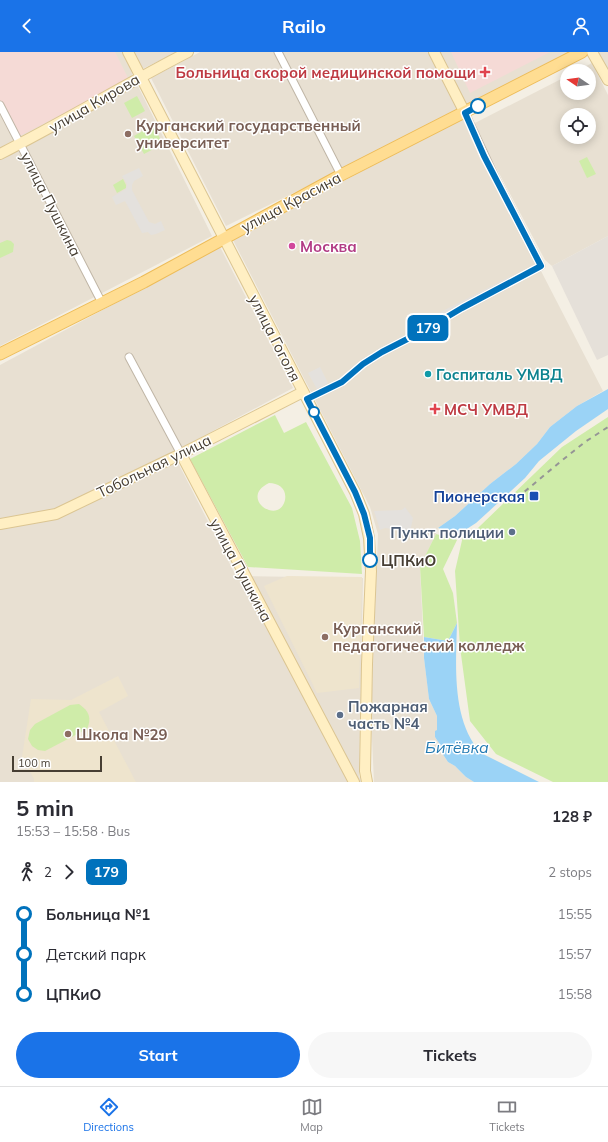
<!DOCTYPE html>
<meta charset="utf-8">
<style>
body{margin:0;font-family:Mulish,sans-serif;background:#f7f7f7;color:#2b2b33;height:100vh;display:flex;flex-direction:column;font-size:15px;white-space:nowrap}
*{box-sizing:border-box;margin:0}
p{font-size:13px;color:#7c7c81}
.icon{flex:none;width:22px;height:22px;fill:none;stroke:currentColor;stroke-width:2;stroke-linecap:round;stroke-linejoin:round}
.map{position:relative;height:730px;overflow:hidden}
.side{display:flex;flex-direction:column;background:#fff;flex:1}
.side>*{flex:none}
.badge{padding:0 8px;border-radius:6px;font-size:14px;line-height:26px}
.needle{width:26px;rotate:283deg}
.fabs{position:absolute;left:560px;top:12px;display:grid;gap:8px}
.fabs a{display:grid;place-items:center;width:36px;height:36px;border-radius:50%;background:#fff;box-shadow:0 2px 10px #0003;font-size:20px}
.scale{position:absolute;left:12px;bottom:10px;width:90px;box-sizing:border-box;padding-left:4px;border:2px solid #463e33;border-top:0;font-size:11px;line-height:14px;white-space:nowrap;color:#463e33;-webkit-text-stroke:3px #fff;paint-order:stroke}
.map>.badge{position:absolute;translate:-50% -50%;box-shadow:0 0 0 2px #fff}
.legs{display:flex;align-items:center;gap:6px;height:44px;padding:0 16px;font-size:13px}
.legs p{margin-inline-start:auto}
.headline{display:flex;align-items:center;justify-content:space-between;height:68px;padding:0 16px}
h1{font-size:22px;font-weight:700;line-height:30px}
.button{display:flex;gap:8px;margin-top:auto;padding:8px 16px}
.button a{flex:1;height:46px;border-radius:24px;background:#1a73e8;color:#fff;font-size:16px;font-weight:700;line-height:46px;text-align:center}
.button a+a{background:#f7f7f7;color:#2b2b33}
ul{padding:0 16px;list-style:none}
li{display:flex;align-items:center;gap:14px;height:40px;font-size:15px}
li i{display:grid;place-items:center;width:6px;height:100%;margin:0 5px;background:currentColor}
li i::after{content:'';width:10px;height:10px;margin:-5px;border:3px solid;border-radius:50%;background:#fff}
li p{margin-inline-start:auto}
li:first-child i{background:linear-gradient(#0000 50%,currentColor 0)}
li:last-child i{background:linear-gradient(currentColor 50%,#0000 0)}
header{display:flex;justify-content:space-between;align-items:center;height:52px;padding:0 16px;background:#1a73e8;color:#fff;font-size:18px;font-weight:700}
.tab-bar{display:flex;justify-content:space-around;align-items:center;height:56px;border-top:1px solid #e1e1e2;background:#fff;font-size:11px;color:#7c7c81}
.tab-bar a{display:grid;justify-items:center;gap:2px}
.tab-bar .selected{color:#1a73e8}
.map>svg:first-child{display:block}
.residential{fill:#e8e0d2;fill-rule:evenodd}
.industrial{fill:#e5e0d9}
.education{fill:#eee4cd}
.medical{fill:#f5dad6}
.green{fill:#cfeca9;fill-rule:evenodd}
.parking{fill:#e4e1dd}
.water{fill:#9bd3f6}
.lines{fill:none;stroke-linecap:round;stroke-linejoin:round}
.street-casing{stroke:#c0b6a6;stroke-width:9}
.secondary-casing{stroke:#dbc592;stroke-width:12}
.primary-casing{stroke:#edbc59;stroke-width:13}
.street{stroke:#fff;stroke-width:7}
.secondary{stroke:#ffefc3;stroke-width:10}
.primary{stroke:#ffdd92;stroke-width:11}
.rail{stroke:#959595;stroke-width:2;stroke-dasharray:5 5;stroke-linecap:butt}
.line-1-casing{stroke:#fff;stroke-width:9}
.line-1{stroke:#0072bc;stroke-width:6}
.health-dot{fill:#e0444e;stroke:#fff;stroke-width:1.5}
.stop-1-dot{fill:#fff;stroke:#0072bc;stroke-width:2}
.education-dot{fill:#8d6e63;stroke:#fff;stroke-width:1.5}
.hotel-dot{fill:#d1479c;stroke:#fff;stroke-width:1.5}
.culture-dot{fill:#0f9aa8;stroke:#fff;stroke-width:1.5}
.transit-dot{fill:#1a4fb4;stroke:#fff;stroke-width:1.5}
.service-dot{fill:#5c6f8a;stroke:#fff;stroke-width:1.5}
.labels{text-anchor:middle;dominant-baseline:central;stroke-width:3;stroke-linejoin:round;paint-order:stroke}
.health-label{font-size:15px;font-weight:bold;fill:#be3a42;stroke:#fff;text-anchor:end}
.street-label{font-size:15px;fill:#463e33;stroke:#fff}
.education-label{font-size:15px;font-weight:bold;fill:#785e54;stroke:#fff;text-anchor:start}
.hotel-label{font-size:15px;font-weight:bold;fill:#b23c85;stroke:#fff;text-anchor:start}
.culture-label{font-size:15px;font-weight:bold;fill:#0d838f;stroke:#fff;text-anchor:start}
.transit-label{font-size:15px;font-weight:bold;fill:#164399;stroke:#fff;text-anchor:end}
.service-label{font-size:15px;font-weight:bold;fill:#4e5e75;stroke:#fff;text-anchor:end}
.stop-label{font-size:15px;font-weight:bold;fill:#463e33;stroke:#fff;text-anchor:start}
.water-label{font-size:16px;font-style:italic;fill:#237ab2;stroke:#fff}
</style>
<header><svg class="icon" aria-label="back" viewBox="0 0 24 24"><path d="M15 5l-7 7 7 7"/></svg>Railo<svg class="icon" aria-label="person" viewBox="0 0 24 24"><circle cx="12" cy="8" r="4"/><path d="M4 21q1-7 8-7t8 7"/></svg></header>
<div class="map">
<svg width="608" height="730" viewBox="0 0 608 730">
<rect width="100%" height="100%" fill="#f4efe4"/>
<g class="residential">
<polygon points="0,0 177,0 132,22 212,184 0,294"/>
<polygon points="200,0 582,0 226,174 151,26"/>
<polygon points="592,0 608,0 608,31"/>
<path d="M592 11 608 43V184L552 214 545 208 473 72 567 24V41H589V19H577ZM567 63H589V85H567Z"/>
<polygon points="462,66 603,339 577,354 550,375 537,392 516,412 490,432 455,464 438,476 436,482 420,514 424,606 429,647 437,664 437,678 435,685 439,691 442,701 448,710 455,714 466,725 474,730 374,730 371,665 378,482 370,455 233,188"/>
<polygon points="220,195 293,336 170,402 58,456 0,469 0,313"/>
<polygon points="176,407 236,524 363,526 359,723 361,730 0,730 0,474 60,465"/>
</g>
<polygon class="industrial" points="608,184 608,303 597,308 552,214"/>
<g class="education">
<polygon points="287,524 362,525 359,636 317,641 264,534"/>
<polygon points="118,624 128,644 99,660 136,730 34,730 34,727 22,705 31,647 71,648"/>
</g>
<g class="medical">
<polygon points="0,0 115,0 129,28 18,85 0,52"/>
<polygon points="451,0 550,0 470,41"/>
</g>
<g class="green">
<polygon points="137,44 145,59 132,66 124,51"/>
<polygon points="153,73 163,92 144,102 134,84"/>
<polygon points="587,105 596,122 587,126 579,109"/>
<polygon points="123,127 126,133 126,136 117,141 113,133"/>
<polygon points="7,188 11,189 14,192 13,200 0,206 0,191"/>
<path d="M275 363 284 381 306 370 352 456 360 489 362 522 248 515 190 407ZM269 431C279 431 287 437 285 448 279 474 238 446 269 431Z"/>
<polygon points="608,365 608,730 553,730 496,702 470,669 460,595 455,519 463,484 469,485 480,474 562,395"/>
<polygon points="436,482 457,488 443,517 453,541 457,571 448,589 424,585 420,514"/>
<path d="M79 652C89 659 92 666 87 677L45 699 38 698 32 694 28 687 30 678 35 672 70 653Z"/>
</g>
<g class="parking">
<polygon points="139,116 143,124 134,129 132,133 132,138 149,170 155,172 161,169 165,178 156,182 151,183 148,180 142,181 125,149 116,153 112,145 126,137 127,132 122,124"/>
<polygon points="509,225 510,229 435,267 433,264"/>
<polygon points="320,315 328,331 317,337 308,321"/>
<polygon points="405,455 413,466 410,480 385,476 380,478 374,459 402,458"/>
</g>
<g class="water">
<polygon points="608,337 608,357 576,379 539,409 525,426 487,461 476,471 459,482 438,476 455,464 490,432 516,412 537,392 550,375 577,354"/>
<path d="M457 571C456 612 451 668 481 701L539 730H474L466 725 455 714 448 710 442 701 439 691 435 685V679L437 678V664L429 647 424 606V585L448 589Z"/>
</g>
<g class="lines">
<g class="street-casing">
<g id="street">
<polyline points="278,0 341,123"/>
<polyline points="0,53 102,251"/>
<polyline points="129,305 181,402"/>
<polyline points="307,347 342,330 363,312 382,300 425,278 462,256 541,214 495,125 465,61"/>
</g>
</g>
<g class="secondary-casing">
<g id="secondary">
<polyline points="128,0 355,440 364,462 369,486 371,519 367,612 365,719 367,730"/>
<polyline points="434,0 465,61"/>
<polyline points="592,0 608,28"/>
<path d="M0 102C63 70 124 33 188 0"/>
<polyline points="181,402 354,730"/>
<polyline points="0,472 56,462 181,402 303,340"/>
</g>
</g>
<g class="primary-casing">
<polyline id="primary" points="0,302 144,230 341,123 582,0"/>
</g>
<use href="#street" class="street"/>
<use href="#secondary" class="secondary"/>
<use href="#primary" class="primary"/>
<polyline class="rail" points="517,446 560,410 585,390 608,375"/>
</g>
<g class="lines">
<g class="line-1-casing">
<polyline id="line-1" points="370,508 370,486 364,462 355,440 307,347 342,330 363,312 382,300 425,278 462,256 541,214 484,104 465,61 478,54"/>
</g>
<use href="#line-1" class="line-1"/>
</g>
<g class="health-dot">
<path d="M483 14h4v4h4v4h-4v4h-4v-4h-4v-4h4z"/>
<path d="M433 351h4v4h4v4h-4v4h-4v-4h-4v-4h4z"/>
</g>
<g class="stop-1-dot">
<circle cx="478" cy="54" r="7"/>
<circle cx="314" cy="360" r="5"/>
<circle cx="370" cy="508" r="7"/>
</g>
<g class="education-dot">
<circle cx="128" cy="82" r="4"/>
<circle cx="325" cy="585" r="4"/>
<circle cx="68" cy="682" r="4"/>
</g>
<circle class="hotel-dot" cx="292" cy="194" r="4"/>
<circle class="culture-dot" cx="428" cy="322" r="4"/>
<rect class="transit-dot" x="529" y="439" width="10" height="10" rx="2"/>
<g class="service-dot">
<circle cx="512" cy="480" r="4"/>
<circle cx="340" cy="663" r="4"/>
</g>
<g class="labels">
<g class="health-label">
<text x="476" y="20">Больница скорой медицинской помощи</text>
<text x="444" y="357" text-anchor="start">МСЧ УМВД</text>
</g>
<g class="street-label">
<text transform="translate(94 51) rotate(-30)">улица Кирова</text>
<text transform="translate(291 150) rotate(-28)">улица Красина</text>
<text transform="translate(51 152) rotate(63)">улица Пушкина</text>
<text transform="translate(275 286) rotate(63)">улица Гоголя</text>
<text transform="translate(154 414) rotate(-26)">Тобольная улица</text>
<text transform="translate(241 518) rotate(62)">улица Пушкина</text>
</g>
<g class="education-label">
<text x="136" y="73">Курганский государственный<tspan x="136" dy="17">университет</tspan></text>
<text x="333" y="576">Курганский<tspan x="333" dy="17">педагогический колледж</tspan></text>
<text x="76" y="682">Школа №29</text>
</g>
<g class="hotel-label">
<text x="300" y="194">Москва</text>
</g>
<g class="culture-label">
<text x="436" y="322">Госпиталь УМВД</text>
</g>
<g class="transit-label">
<text x="525" y="444">Пионерская</text>
</g>
<g class="service-label">
<text x="504" y="480">Пункт полиции</text>
<text x="348" y="654" text-anchor="start">Пожарная<tspan x="348" dy="17">часть №4</tspan></text>
</g>
<g class="stop-label">
<text x="381" y="508">ЦПКиО</text>
</g>
<g class="water-label">
<text x="457" y="695">Битёвка</text>
</g>
</g>
</svg>
<div class="fabs">
<a><svg class="needle" viewBox="-14 -14 28 28"><path d="M0-13l5 13h-10z" fill="#e53935"/><path d="M0 13l5-13h-10z" fill="#7c7c81"/></svg></a>
<a><svg class="icon" aria-label="locate" viewBox="0 0 24 24"><circle cx="12" cy="12" r="6"/><path d="M12 2v4M12 18v4M2 12h4M18 12h4"/></svg></a>
</div>
<div class="scale">100 m</div>
<b class="badge" style="left:428px;top:276px;background:#0072bc;color:#fff">179</b>
</div>
<section class="side">
<div class="headline"><div><h1>5 min</h1><p>15:53 – 15:58 · Bus</p></div><b>128 ₽</b></div>
<div class="legs"><svg class="icon" aria-label="walk" viewBox="0 0 24 24"><circle cx="13" cy="4" r="2"/><path d="M13 8l-2 6 4 7M11 14l-3 7M7 12l3-4h3l4 4"/></svg>2<svg class="icon" aria-label="forward" viewBox="0 0 24 24"><path d="M9 5l7 7-7 7"/></svg><b class="badge" style="background:#0072bc;color:#fff">179</b><p>2 stops</p></div>
<ul>
<li><i style="color:#0072bc"></i><b>Больница №1</b><p>15:55</p></li>
<li><i style="color:#0072bc"></i><span>Детский парк</span><p>15:57</p></li>
<li><i style="color:#0072bc"></i><b>ЦПКиО</b><p>15:58</p></li>
</ul>
<div class="button"><a>Start</a><a>Tickets</a></div>
</section>
<nav class="tab-bar">
<a class="selected"><svg class="icon" aria-label="directions" viewBox="0 0 24 24"><path d="M12 3l9 9-9 9-9-9zM9 14v-3h6M13 9l2 2-2 2"/></svg>Directions</a>
<a><svg class="icon" aria-label="map" viewBox="0 0 24 24"><path d="M3 6l6-2 6 2 6-2v14l-6 2-6-2-6 2zM9 4v14M15 6v14"/></svg>Map</a>
<a><svg class="icon" aria-label="tickets" viewBox="0 0 24 24"><path d="M3 7h18v10H3zM15 7v10"/></svg>Tickets</a>
</nav>
